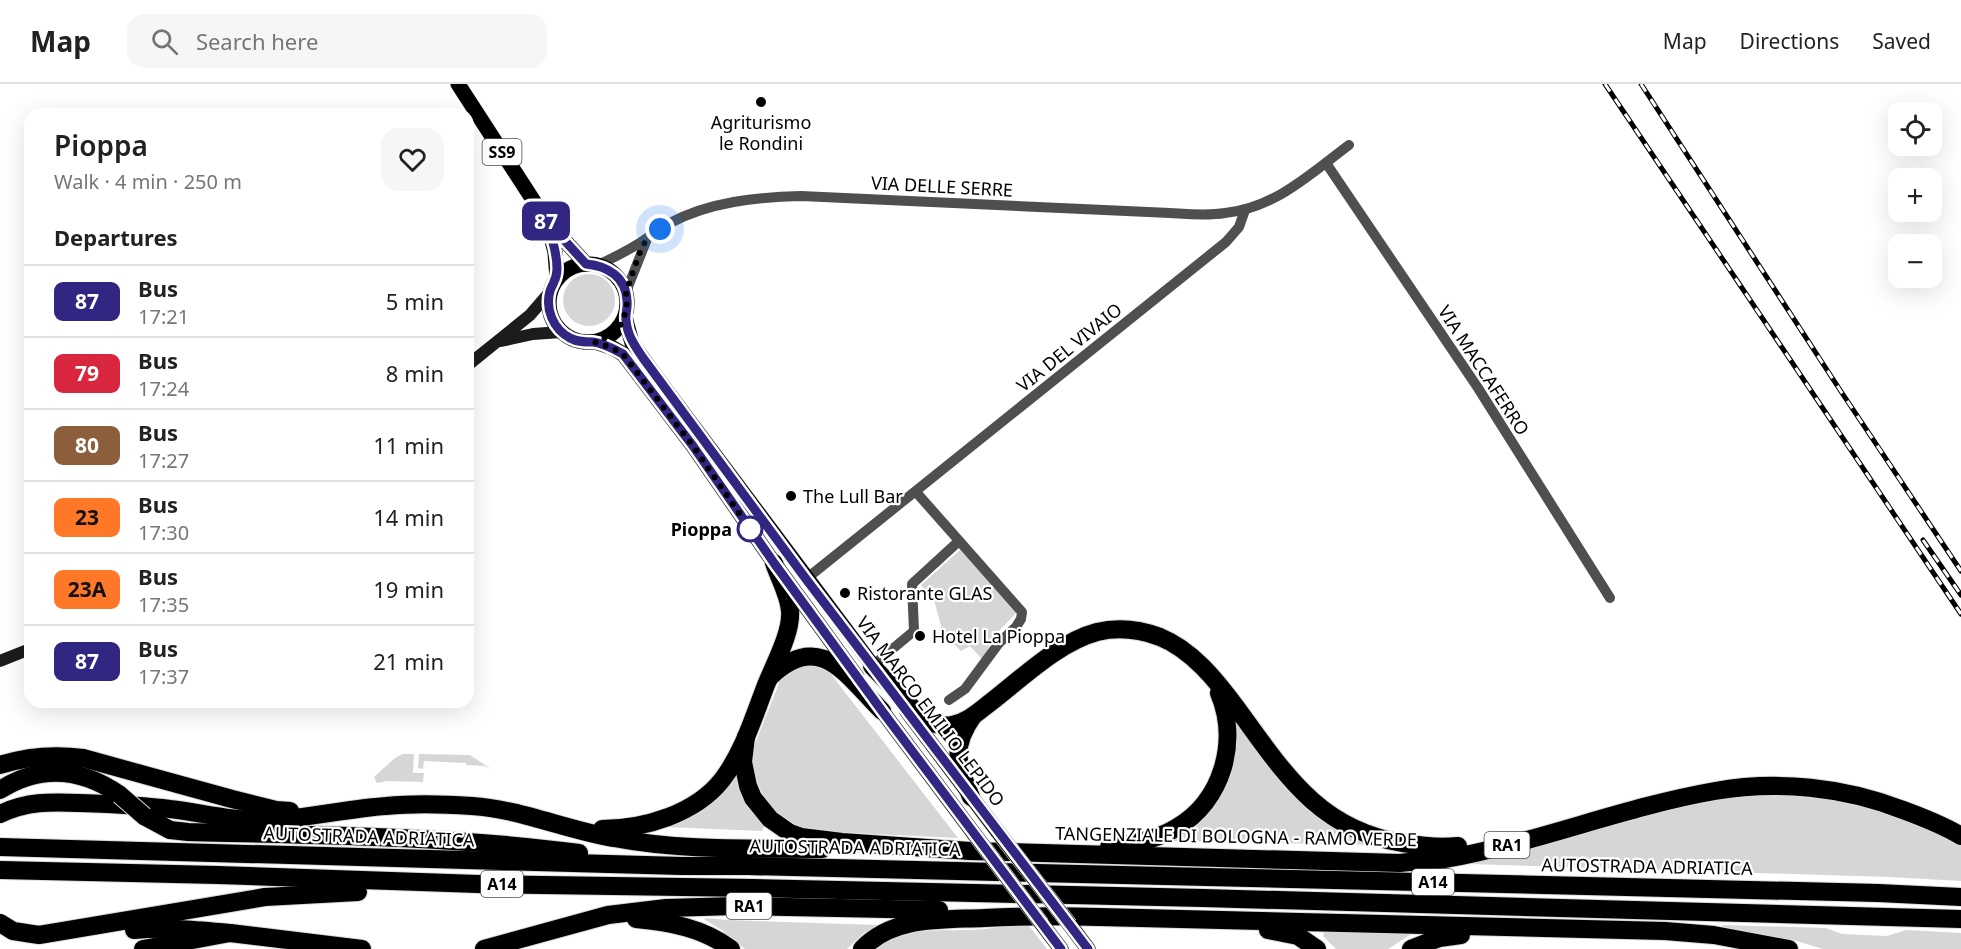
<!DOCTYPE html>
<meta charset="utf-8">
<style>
body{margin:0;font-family:"Noto Sans",sans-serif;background:#f6f6f6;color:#222;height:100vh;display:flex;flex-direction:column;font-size:22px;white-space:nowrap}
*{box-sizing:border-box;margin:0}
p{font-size:20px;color:#767676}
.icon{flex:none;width:33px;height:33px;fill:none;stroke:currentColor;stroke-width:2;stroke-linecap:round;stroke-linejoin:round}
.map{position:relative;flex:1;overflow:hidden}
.panel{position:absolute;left:24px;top:24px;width:450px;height:600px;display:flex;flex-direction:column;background:#fff;border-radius:18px;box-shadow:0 6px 24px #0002}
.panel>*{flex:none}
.badge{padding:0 12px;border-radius:9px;font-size:21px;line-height:39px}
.tools{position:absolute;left:1888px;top:18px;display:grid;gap:12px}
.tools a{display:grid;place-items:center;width:54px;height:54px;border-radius:12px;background:#fff;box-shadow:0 6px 24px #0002;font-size:30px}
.you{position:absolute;width:30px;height:30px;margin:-15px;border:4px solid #fff;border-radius:50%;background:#1a73e8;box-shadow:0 0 0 9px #1a73e833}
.map>.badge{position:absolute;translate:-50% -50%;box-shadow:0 0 0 3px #fff}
h2{padding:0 30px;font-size:22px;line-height:54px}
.round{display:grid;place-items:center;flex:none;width:63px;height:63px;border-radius:18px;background:#f6f6f6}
.overview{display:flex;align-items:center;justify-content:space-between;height:102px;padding:0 30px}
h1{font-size:28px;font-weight:600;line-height:45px}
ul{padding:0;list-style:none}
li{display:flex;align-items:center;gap:18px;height:72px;padding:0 30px;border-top:2px solid #e0e0e0}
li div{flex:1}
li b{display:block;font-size:22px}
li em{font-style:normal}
li .badge{min-width:66px;font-weight:700;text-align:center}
header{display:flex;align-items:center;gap:36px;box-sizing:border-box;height:84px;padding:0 30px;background:#fff;border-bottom:2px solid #e0e0e0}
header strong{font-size:28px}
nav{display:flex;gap:33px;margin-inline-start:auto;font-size:21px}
.search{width:420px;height:54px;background:#f6f6f6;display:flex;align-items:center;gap:15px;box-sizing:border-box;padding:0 21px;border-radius:18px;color:#767676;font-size:22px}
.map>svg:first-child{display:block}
.green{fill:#d6d6d6}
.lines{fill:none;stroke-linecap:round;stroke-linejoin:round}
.primary-casing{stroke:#dbdbdb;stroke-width:16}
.motorway-casing{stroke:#dbdbdb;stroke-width:20}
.minor{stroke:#4f4f4f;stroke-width:10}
.secondary{stroke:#1c1c1c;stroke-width:12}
.primary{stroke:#000;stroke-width:15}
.motorway{stroke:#000;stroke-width:18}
.rail-casing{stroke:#000;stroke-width:5}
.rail{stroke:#fff;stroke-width:3;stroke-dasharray:9;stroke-linecap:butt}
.primary-bridge-casing{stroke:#dbdbdb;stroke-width:16;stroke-linecap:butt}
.motorway-bridge-casing{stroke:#dbdbdb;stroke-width:20;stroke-linecap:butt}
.primary-bridge{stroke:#000;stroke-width:15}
.motorway-bridge{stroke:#000;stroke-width:18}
.line-casing{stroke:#fff;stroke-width:14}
.line{stroke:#312783;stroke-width:9}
.walk{stroke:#000;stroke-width:6;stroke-dasharray:0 10.8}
.poi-dot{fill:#000;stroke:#fff;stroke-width:2}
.stop-dot{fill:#fff;stroke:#312783;stroke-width:3}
.labels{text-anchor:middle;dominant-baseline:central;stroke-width:4.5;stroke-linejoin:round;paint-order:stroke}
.shield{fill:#fff;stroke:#4c4c4c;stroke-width:1.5}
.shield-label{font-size:16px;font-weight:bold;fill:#000}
.poi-label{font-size:18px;fill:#000;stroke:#fff;text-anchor:start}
.street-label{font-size:18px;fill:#000;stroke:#fff}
.stop-label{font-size:18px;font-weight:bold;fill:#000;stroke:#fff;text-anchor:end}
</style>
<header>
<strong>Map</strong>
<div class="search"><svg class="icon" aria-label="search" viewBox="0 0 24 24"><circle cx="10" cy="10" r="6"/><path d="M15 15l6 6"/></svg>Search here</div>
<nav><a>Map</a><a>Directions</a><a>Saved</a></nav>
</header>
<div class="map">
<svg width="1961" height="865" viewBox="0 0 1961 865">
<rect width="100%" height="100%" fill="#fff"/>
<g class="green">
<circle cx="589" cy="216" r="26"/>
<polygon points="960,466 1017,528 997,549 982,575 970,562 961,567 943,549 934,516 921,501"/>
<polygon points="804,580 827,585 958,754 809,747 788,740 767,719 753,690 753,665 783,589"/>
<polygon points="1234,630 1267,671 1381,761 1161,757 1235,670 1237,646"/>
<polygon points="403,670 414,670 413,689 424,689 423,698 387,697 377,699 374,693 395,674"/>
<polygon points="419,670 470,671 491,685 484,682 466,681 466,679 424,677 423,685 418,684"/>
<polygon points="737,681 764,743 762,747 666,743"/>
<polygon points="1753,710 1817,710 1879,723 1961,757 1961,797 1888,793 1469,780 1468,776 1717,714"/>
<polygon points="706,834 728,836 879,841 864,849 847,865 745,865 723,847 704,835"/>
<path d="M1026 838 1047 865H875C910 839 945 849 984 845 998 844 1012 840 1026 838Z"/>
<polygon points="1723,841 1826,844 1842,850 1887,852 1906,846 1961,849 1961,865 1823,865 1793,856 1723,843"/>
<polygon points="1324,848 1409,850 1410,851 1388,865 1336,865 1323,852"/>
</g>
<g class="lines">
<g class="primary-casing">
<g id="primary">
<polyline points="458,0 546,136 586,180"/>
<polyline points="547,138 555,168 557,194"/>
<circle cx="588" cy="219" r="39"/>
<polyline points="625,233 632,259 654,290 879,590"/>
<polyline points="595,258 613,264 623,270 633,283 693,362 774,479 857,593"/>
<polyline points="876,619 975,751"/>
<polyline points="906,626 998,748"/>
<polyline points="1042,840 1061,865"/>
<polyline points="1070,841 1088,865"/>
</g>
</g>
<g class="motorway-casing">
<g id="motorway">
<path d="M872 582 922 634C932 640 942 643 952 641 968 638 979 627 991 618 1022 594 1059 558 1097 548 1118 543 1141 546 1160 553 1192 566 1216 596 1236 623 1283 687 1318 746 1403 759 1421 762 1439 764 1458 762"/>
<path d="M770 593C820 545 846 591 882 627"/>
<path d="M746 653 743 678 748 702 753 714 770 735 790 749 801 753 842 758 970 767 1400 779C1415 777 1430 777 1445 775 1536 759 1623 723 1715 707 1777 696 1844 703 1903 726 1922 733 1943 741 1961 752"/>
<path d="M0 681C28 672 54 670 83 674L232 715 276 726 290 727"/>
<path d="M0 706C41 680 81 684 120 711"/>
<path d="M971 713C957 680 951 663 973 632"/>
<path d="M0 730C28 717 50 718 80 719 110 720 140 721 170 725 198 728 227 736 255 736 299 737 342 725 386 722 415 719 444 720 472 722 520 725 566 746 614 754 682 767 752 764 822 765"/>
<path d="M144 732 170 746 188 748C319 751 449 752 579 769"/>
<path d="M602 745C644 745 695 730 722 696 743 669 754 632 766 601 774 581 792 548 790 527 789 511 779 494 774 479"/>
<polyline points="0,763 682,782 748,782 1878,809 1961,813"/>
<path d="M1109 763C1132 760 1156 756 1176 744 1223 717 1239 657 1219 609"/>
<polyline points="0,786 218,791 478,800 753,804 1203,814 1961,835"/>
<path d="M636 835C670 838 703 844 731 865"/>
<polyline points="0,839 13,847 39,851 265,813 358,808"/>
<path d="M134 846C166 843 198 846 230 849"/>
<polyline points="1268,846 1298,852 1317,865"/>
<polyline points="143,865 230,849 362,865"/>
<polyline points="484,865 608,831 666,824 735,822 939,826"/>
<path d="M862 865C893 832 943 836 984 834 1022 832 1061 832 1099 833L1665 847 1714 851 1789 865"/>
<polyline points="1411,865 1439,854 1461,851"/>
</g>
</g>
<g class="minor">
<polyline points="1326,79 1478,304 1610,514"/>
<path d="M598 181C615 173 632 165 647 154 655 149 662 143 670 139 709 118 757 113 801 112L1170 129C1188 130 1207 132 1225 129 1275 124 1310 90 1349 61"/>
<polyline points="626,208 647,155"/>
<polyline points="916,408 1022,528 1021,535 1016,543 999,559 965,605 949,616"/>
<polyline points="806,495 1226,158 1239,143 1245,126"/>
<polyline points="872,582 914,547 912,500 959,457"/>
</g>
<g class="secondary">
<polyline points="501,257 533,250 561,248"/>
<polyline points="468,281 530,231 549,209"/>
<polyline points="0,577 30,565"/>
</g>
<use href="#primary" class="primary"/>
<use href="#motorway" class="motorway"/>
<g class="rail-casing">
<g id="rail">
<polyline points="1605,0 1961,530"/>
<polyline points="1641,0 1842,309 1961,487"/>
<polyline points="1923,456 1961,511"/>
</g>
</g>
<use href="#rail" class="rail"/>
<g class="primary-bridge-casing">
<g id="primary-bridge">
<polyline points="998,748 1070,841"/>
<polyline points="975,751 1042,840"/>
</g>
</g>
<g class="motorway-bridge-casing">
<polyline id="motorway-bridge" points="120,711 144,732"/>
</g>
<use href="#primary-bridge" class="primary-bridge"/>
<use href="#motorway-bridge" class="motorway-bridge"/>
</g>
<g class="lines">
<g class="line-casing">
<path id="line" d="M1061 865 882 627 774 479 693 362 623 270C614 265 603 259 593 258 585 258 577 258 570 254 553 245 545 225 550 207 553 198 557 196 557 185 557 168 551 152 546 136L586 180C608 182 626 193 627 217 628 224 625 230 626 236 627 251 635 262 643 274L806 495 1088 865"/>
</g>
<use href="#line" class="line"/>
<polyline class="walk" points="660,145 647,154 640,168 626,208 627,225 620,242 614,250 595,258 612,264 623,270 693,362 750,445"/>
</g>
<g class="poi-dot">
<circle cx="761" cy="18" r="6"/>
<circle cx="791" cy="412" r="6"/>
<circle cx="845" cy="509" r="6"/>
<circle cx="920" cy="552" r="6"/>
</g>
<circle class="stop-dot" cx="750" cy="445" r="12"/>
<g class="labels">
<g class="shield">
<rect x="482.5" y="55" width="39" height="26" rx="4.5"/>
<rect x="1484.5" y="748" width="45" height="26" rx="4.5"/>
<rect x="1412" y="785" width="42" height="26" rx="4.5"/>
<rect x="481" y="787" width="42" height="26" rx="4.5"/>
<rect x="726.5" y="809" width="45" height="26" rx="4.5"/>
</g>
<g class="shield-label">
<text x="502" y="68">SS9</text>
<text x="1507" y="761">RA1</text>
<text x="1433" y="798">A14</text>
<text x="502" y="800">A14</text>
<text x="749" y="822">RA1</text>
</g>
<g class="poi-label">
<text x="761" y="38" text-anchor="middle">Agriturismo<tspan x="761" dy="21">le Rondini</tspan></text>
<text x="803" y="412">The Lull Bar</text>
<text x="857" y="509">Ristorante GLAS</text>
<text x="932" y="552">Hotel La Pioppa</text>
</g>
<g class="street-label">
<text transform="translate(942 102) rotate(3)">VIA DELLE SERRE</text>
<text transform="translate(1069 263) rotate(-39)">VIA DEL VIVAIO</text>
<text transform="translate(1484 286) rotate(57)">VIA MACCAFERRO</text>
<text transform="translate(931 627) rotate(53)">VIA MARCO EMILIO LEPIDO</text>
<text transform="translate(369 752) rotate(2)">AUTOSTRADA ADRIATICA</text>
<text transform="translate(1236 752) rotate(1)">TANGENZIALE DI BOLOGNA - RAMO VERDE</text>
<text transform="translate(855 763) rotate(1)">AUTOSTRADA ADRIATICA</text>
<text transform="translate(1647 782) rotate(1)">AUTOSTRADA ADRIATICA</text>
</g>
<g class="stop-label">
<text x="732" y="445">Pioppa</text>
</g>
</g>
</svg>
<div class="tools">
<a><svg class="icon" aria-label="locate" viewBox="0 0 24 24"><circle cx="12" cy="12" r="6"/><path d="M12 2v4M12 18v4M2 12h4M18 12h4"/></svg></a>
<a>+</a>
<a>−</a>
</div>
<div class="you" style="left:660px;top:145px"></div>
<b class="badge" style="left:546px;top:137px;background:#312783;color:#fff">87</b>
<section class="panel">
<div class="overview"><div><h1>Pioppa</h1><p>Walk · 4 min · 250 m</p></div><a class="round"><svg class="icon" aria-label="heart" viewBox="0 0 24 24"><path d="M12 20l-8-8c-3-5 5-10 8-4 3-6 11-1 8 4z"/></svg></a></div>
<h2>Departures</h2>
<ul>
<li><span class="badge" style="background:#312783;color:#fff">87</span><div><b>Bus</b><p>17:21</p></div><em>5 min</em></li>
<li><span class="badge" style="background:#d7263d;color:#fff">79</span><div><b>Bus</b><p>17:24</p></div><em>8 min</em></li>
<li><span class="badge" style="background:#8b5e3c;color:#fff">80</span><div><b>Bus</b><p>17:27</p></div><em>11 min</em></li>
<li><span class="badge" style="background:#ff7827;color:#111">23</span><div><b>Bus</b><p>17:30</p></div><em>14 min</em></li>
<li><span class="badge" style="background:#ff7827;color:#111">23A</span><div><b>Bus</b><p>17:35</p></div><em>19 min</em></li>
<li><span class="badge" style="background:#312783;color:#fff">87</span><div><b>Bus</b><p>17:37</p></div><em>21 min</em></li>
</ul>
</section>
</div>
